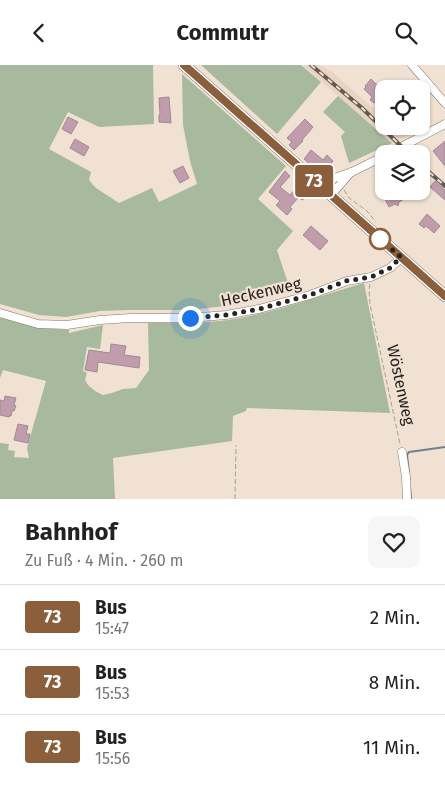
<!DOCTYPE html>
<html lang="de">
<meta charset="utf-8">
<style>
body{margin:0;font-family:"Fira Sans",sans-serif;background:#f6f6f6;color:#222;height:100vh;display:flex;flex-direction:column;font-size:19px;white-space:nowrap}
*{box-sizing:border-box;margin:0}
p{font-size:16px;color:#767676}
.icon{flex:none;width:28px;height:28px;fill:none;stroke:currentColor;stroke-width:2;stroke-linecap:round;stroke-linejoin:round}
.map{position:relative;height:434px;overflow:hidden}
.panel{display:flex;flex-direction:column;background:#fff;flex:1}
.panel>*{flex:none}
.badge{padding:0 10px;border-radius:4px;font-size:18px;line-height:32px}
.fabs{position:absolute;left:375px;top:15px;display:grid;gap:10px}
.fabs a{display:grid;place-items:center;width:55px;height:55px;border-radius:10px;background:#fff;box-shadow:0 1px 4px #0004;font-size:25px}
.you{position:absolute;width:25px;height:25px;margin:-12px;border:4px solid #fff;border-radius:50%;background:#1a73e8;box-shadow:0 0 0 8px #1a73e833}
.map>.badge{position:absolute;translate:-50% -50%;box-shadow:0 0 0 2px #fff}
.round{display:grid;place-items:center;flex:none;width:52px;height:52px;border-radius:10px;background:#f6f6f6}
.summary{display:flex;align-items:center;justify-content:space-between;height:85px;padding:0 25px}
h1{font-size:24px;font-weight:700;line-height:38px}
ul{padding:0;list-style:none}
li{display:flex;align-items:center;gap:15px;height:65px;padding:0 25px;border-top:1px solid #e0e0e0}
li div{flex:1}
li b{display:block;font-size:19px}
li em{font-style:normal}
li .badge{min-width:55px;font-weight:700;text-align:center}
header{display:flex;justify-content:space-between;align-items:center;height:65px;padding:0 25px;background:#fff;font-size:22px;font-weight:700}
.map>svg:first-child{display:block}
.built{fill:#e8d4c0}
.green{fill:#a8ba9d}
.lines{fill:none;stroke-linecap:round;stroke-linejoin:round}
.stream{stroke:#6f8092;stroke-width:2}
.building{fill:#c19cad;stroke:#9d8b93}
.minor-casing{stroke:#84786b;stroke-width:9}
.major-casing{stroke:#84786b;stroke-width:12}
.path{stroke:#aa9e93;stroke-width:1;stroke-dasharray:5 2.5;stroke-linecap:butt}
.minor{stroke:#fff;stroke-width:8}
.major{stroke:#fff;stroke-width:10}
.rail-casing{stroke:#635b53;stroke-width:4}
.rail{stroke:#f0e1d3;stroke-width:2;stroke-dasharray:5.5;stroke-linecap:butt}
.line-casing{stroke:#fff;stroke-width:11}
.line{stroke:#8b5e3c;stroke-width:8}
.walk{stroke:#28231e;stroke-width:5;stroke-dasharray:0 9}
.stop-dot{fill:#fff;stroke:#8b5e3c;stroke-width:2.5}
.labels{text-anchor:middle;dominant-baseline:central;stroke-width:4.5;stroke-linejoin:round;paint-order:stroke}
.street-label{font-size:16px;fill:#28231e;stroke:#f0e1d3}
</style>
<header><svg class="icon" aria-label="back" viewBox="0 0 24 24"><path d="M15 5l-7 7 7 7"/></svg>Commutr<svg class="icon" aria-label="search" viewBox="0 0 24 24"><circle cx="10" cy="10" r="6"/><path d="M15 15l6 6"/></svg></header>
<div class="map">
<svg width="445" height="434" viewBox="0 0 445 434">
<rect width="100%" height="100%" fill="#f0e1d3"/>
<polygon class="built" points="303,0 319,0 331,6 373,43 380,36 384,39 384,61 407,61 414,68 392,78"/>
<g class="green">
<polygon points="0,0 153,0 154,59 99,62 68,47 49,84 91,107 89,115 96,123 119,138 152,123 159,137 197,119 190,96 183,60 182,9 286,101 258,134 293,166 277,185 291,227 225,241 191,245 129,245 100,246 66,252 39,250 0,239"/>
<polygon points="201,0 301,0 321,17 277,69"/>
<polygon points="338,31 392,78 349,98 341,71 345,67 323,47"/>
<path d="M364 218 390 348 247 343 246 346 233 351 232 376 113 393 115 434H0V378L9 379 8 385 15 386 14 392 29 393 27 383 46 316 3 305 0 313V251L40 263 69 265V268L103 260 100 284 87 282 83 306 87 308 85 315 88 320 95 326 103 330 112 328 123 324 136 323 149 305 148 258C174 258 201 259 228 255 274 248 319 231 364 218Z"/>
</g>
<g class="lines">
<g class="stream">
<polyline points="409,408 407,390 409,387 445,382"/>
<polyline points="410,422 411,434"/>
</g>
</g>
<g class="building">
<polygon points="371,14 380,23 376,27 381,32 374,38 370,35 372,32 364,24 366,22 365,21"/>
<polygon points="169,32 171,58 159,57 159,50 160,49 159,33"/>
<polygon points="68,52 78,57 71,69 62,64"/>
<polygon points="305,54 313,62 302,75 303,76 294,85 289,80 292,77 287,73"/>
<polygon points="75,74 89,82 84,91 70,83"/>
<polygon points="445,76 445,101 433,86"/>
<polygon points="311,85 323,95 327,90 333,96 322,110 304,94"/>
<polygon points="183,101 189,113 180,118 173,106"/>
<polygon points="285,106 290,111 280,122 290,130 299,120 300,121 304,117 313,126 306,134 305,133 302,135 299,132 290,142 292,144 287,150 276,140 280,136 269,127"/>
<polygon points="435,116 445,125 445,135 430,122"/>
<polygon points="392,126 403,126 406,133 399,137 398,141 395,139 389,142 383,130"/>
<polygon points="427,149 440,161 434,168 426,161 424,163 419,159"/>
<polygon points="311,161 328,176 320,185 303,170"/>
<polygon points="111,279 126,281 124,290 140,292 139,303 98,297 97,307 85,305 89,285 110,288"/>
<polygon points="5,331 16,333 14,340 16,341 14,346 12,346 11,351 9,351 9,352 0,350 0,335 4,336"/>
<polygon points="18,359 28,361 26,369 30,369 28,378 14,375"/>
</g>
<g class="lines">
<g class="minor-casing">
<g id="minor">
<polyline points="412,0 445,38"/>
<polyline points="388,89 445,59"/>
<polyline points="322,123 329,115 352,107 384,91"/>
<polyline points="331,130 351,107"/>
<polyline points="0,248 38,259 67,260 100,255 130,253 190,253 226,250 259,244 310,230 347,216 371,212 390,203 401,193"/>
<polyline points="402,387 406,412 407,434"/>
</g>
</g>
<g class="major-casing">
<polyline id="major" points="184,0 445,231"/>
</g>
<g class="path">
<polyline points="344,125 349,133 367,146 376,157"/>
<polyline points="370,219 369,225 370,239 400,379"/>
<polyline points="235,434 236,380"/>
</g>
<use href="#minor" class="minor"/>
<use href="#major" class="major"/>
<g class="rail-casing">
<g id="rail">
<polyline points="311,0 362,43 409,89"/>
<polyline points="421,100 445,121"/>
</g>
</g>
<use href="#rail" class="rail"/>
</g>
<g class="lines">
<g class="line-casing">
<polyline id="line" points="184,0 445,231"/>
</g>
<use href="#line" class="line"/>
<polyline class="walk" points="190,253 226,250 259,244 310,230 346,216 371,212 390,203 401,192 373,168 380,174"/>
</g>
<circle class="stop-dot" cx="380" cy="174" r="10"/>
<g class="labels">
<g class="street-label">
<text transform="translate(261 227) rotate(-13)">Heckenweg</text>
<text transform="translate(401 320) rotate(78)">Wöstenweg</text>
</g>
</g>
</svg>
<div class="fabs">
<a><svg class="icon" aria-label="locate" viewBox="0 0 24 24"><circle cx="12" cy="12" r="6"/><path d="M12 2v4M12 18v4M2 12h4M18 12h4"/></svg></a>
<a><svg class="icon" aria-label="layers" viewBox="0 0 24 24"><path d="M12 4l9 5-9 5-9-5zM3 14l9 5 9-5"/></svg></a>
</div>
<div class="you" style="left:190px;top:253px"></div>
<b class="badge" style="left:314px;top:116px;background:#8b5e3c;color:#fff">73</b>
</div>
<section class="panel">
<div class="summary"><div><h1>Bahnhof</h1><p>Zu Fuß · 4 Min. · 260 m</p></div><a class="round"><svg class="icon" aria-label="heart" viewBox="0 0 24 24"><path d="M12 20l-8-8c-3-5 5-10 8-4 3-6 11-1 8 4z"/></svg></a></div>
<ul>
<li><span class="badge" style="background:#8b5e3c;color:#fff">73</span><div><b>Bus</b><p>15:47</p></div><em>2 Min.</em></li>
<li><span class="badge" style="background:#8b5e3c;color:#fff">73</span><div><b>Bus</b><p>15:53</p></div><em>8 Min.</em></li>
<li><span class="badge" style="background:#8b5e3c;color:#fff">73</span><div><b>Bus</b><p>15:56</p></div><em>11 Min.</em></li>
</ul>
</section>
